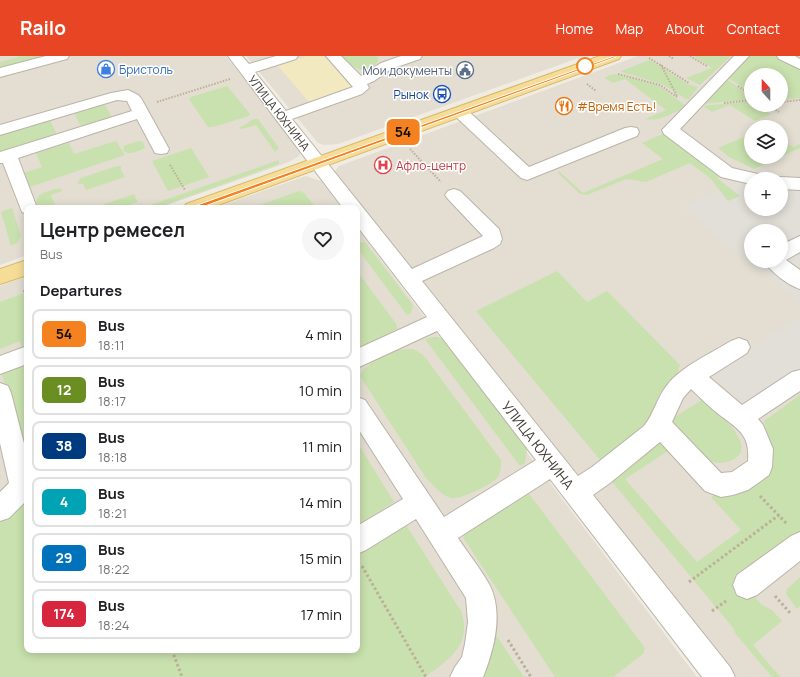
<!DOCTYPE html>
<meta charset="utf-8">
<style>
body{margin:0;font-family:Manrope,sans-serif;background:#f6f6f6;color:#202124;height:100vh;display:flex;flex-direction:column;font-size:15px;white-space:nowrap}
*{box-sizing:border-box;margin:0}
p{font-size:13px;color:#757577}
.icon{flex:none;width:22px;height:22px;fill:none;stroke:currentColor;stroke-width:2;stroke-linecap:round;stroke-linejoin:round}
.map{position:relative;flex:1;overflow:hidden}
.panel{position:absolute;left:24px;top:149px;width:336px;height:448px;display:flex;flex-direction:column;background:#fff;border-radius:8px;box-shadow:0 2px 10px #0003}
.panel>*{flex:none}
.badge{padding:0 8px;border-radius:6px;font-size:14px;line-height:26px}
.needle{width:26px;rotate:339deg}
.tools{position:absolute;left:744px;top:12px;display:grid;gap:8px}
.tools a{display:grid;place-items:center;width:44px;height:44px;border-radius:50%;background:#fff;box-shadow:0 2px 10px #0003;font-size:20px}
.map>.badge{position:absolute;translate:-50% -50%;box-shadow:0 0 0 2px #fff}
h2{padding:0 16px;font-size:15px;line-height:36px}
.round{display:grid;place-items:center;flex:none;width:42px;height:42px;border-radius:21px;background:#f6f6f6}
.summary{display:flex;align-items:center;justify-content:space-between;height:68px;padding:0 16px}
h1{font-size:19px;font-weight:700;line-height:30px}
ul{padding:0;list-style:none}
li{display:flex;align-items:center;gap:12px;height:50px;margin:0 8px 6px;padding:0 8px;border:2px solid #e0e0e0;border-radius:8px}
li div{flex:1}
li b{display:block;font-size:15px}
li em{font-style:normal}
li .badge{min-width:44px;font-weight:700;text-align:center}
header{display:flex;align-items:center;gap:24px;box-sizing:border-box;height:56px;padding:0 20px;background:#e74523;color:#fff}
header strong{font-size:19px}
nav{display:flex;gap:22px;margin-inline-start:auto;font-size:14px}
.map>svg:first-child{display:block}
.residential{fill:#e3ded1;fill-rule:evenodd}
.industrial{fill:#e2ded8;fill-rule:evenodd}
.green{fill:#c9e1ae}
.sand{fill:#f2e9c1}
.lines{fill:none;stroke-linecap:round;stroke-linejoin:round}
.minor-casing{stroke:#bab4a7;stroke-width:2}
.major-casing{stroke:#d8b969;stroke-width:2}
.path-far2{stroke:#bbb099;stroke-width:2;stroke-dasharray:1.5 1.5;stroke-linecap:butt}
.path-far1{stroke:#bbb099;stroke-width:2.5;stroke-dasharray:2 2;stroke-linecap:butt}
.path{stroke:#bbb099;stroke-width:3;stroke-dasharray:2.5 2.5;stroke-linecap:butt}
.minor{fill:#fff;fill-rule:evenodd}
.major{fill:#f5dd97;fill-rule:evenodd}
.line{fill:#f58220;stroke:#fff}
.stop-dot{fill:#fff;stroke:#f58220;stroke-width:2}
.labels{text-anchor:middle;dominant-baseline:central;stroke-width:3;stroke-linejoin:round;paint-order:stroke}
.far-shop-label{font-size:12px;fill:#366cbe;stroke:#fff;text-anchor:start}
.far-service-label{font-size:12px;fill:#4e5e75;stroke:#fff;text-anchor:end}
.far-transit-label{font-size:12px;fill:#164399;stroke:#fff;text-anchor:end}
.far-food-label{font-size:12px;fill:#c56008;stroke:#fff;text-anchor:start}
.far-street-label{font-size:12px;fill:#413c34;stroke:#fff}
.far-health-label{font-size:12px;fill:#be3a42;stroke:#fff;text-anchor:start}
.street-label{font-size:14px;fill:#413c34;stroke:#fff}
</style>
<header>
<strong>Railo</strong>
<nav><a>Home</a><a>Map</a><a>About</a><a>Contact</a></nav>
</header>
<div class="map">
<svg width="800" height="621" viewBox="0 0 800 621">
<rect width="100%" height="100%" fill="#f0ece3"/>
<g class="residential">
<polygon points="0,0 226,0 298,92 300,96 299,100 289,106 159,152 27,152 27,199 0,209"/>
<polygon points="246,0 584,0 338,88 324,89 318,87"/>
<path d="M638 0H800V621H737L336 119 335 115 339 110ZM751 19H781V49H751ZM751 71H781V101H751ZM751 123H781V153H751ZM751 175H781V205H751Z"/>
<polygon points="306,120 321,125 342,152 214,152"/>
<polygon points="357,172 697,621 0,621 0,230 27,220 27,594 357,594"/>
</g>
<g class="industrial">
<path d="M766 112 781 123H751V153H781V123L797 134 800 133V248L682 151ZM751 175H781V205H751Z"/>
<polygon points="800,261 800,319 749,352 710,315"/>
</g>
<g class="green">
<polygon points="21,0 47,0 0,13 0,6"/>
<path d="M342 0H378V6C364 21 354 12 342 0Z"/>
<polygon points="694,0 731,0 700,29 686,22 712,12"/>
<polygon points="748,0 780,0 800,11 800,42 781,44 781,19 751,19 751,36 728,22"/>
<polygon points="650,4 688,28 698,31 689,43 686,43 662,28 621,16 621,15"/>
<path d="M614 18 658 29 686 50 685 52C672 57 659 66 645 63L666 54 625 23 613 27 605 22V21Z"/>
<polygon points="724,22 751,39 751,43 701,48"/>
<polygon points="227,30 250,58 249,60 213,71 208,71 189,43 191,41"/>
<polygon points="749,45 751,49 756,49 771,58 755,65 730,49 712,56 703,50"/>
<polygon points="102,49 106,50 112,62 82,70 80,69 75,58"/>
<polygon points="254,63 258,63 279,92 275,96 256,69 242,73 239,72"/>
<polygon points="50,64 57,79 5,95 0,96 0,79"/>
<polygon points="665,77 720,115 718,123 740,140 728,145 711,123 690,107 646,126 626,123 587,139 580,138 558,117 559,115 583,137 663,103 642,87"/>
<polygon points="751,78 751,101 781,101 781,83 793,91 800,88 800,92 754,113 729,101 718,92"/>
<polygon points="116,85 125,99 30,131 24,117 42,111 36,97 69,87 74,98"/>
<path d="M138 85 143 86 145 92C138 95 130 100 124 95L123 90Z"/>
<polygon points="191,92 209,121 168,135 152,105"/>
<polygon points="279,104 279,108 276,109 157,152 142,152"/>
<polygon points="117,110 121,110 121,114 125,121 86,134 83,128 79,128 77,127 81,122"/>
<path d="M60 132 62 135 51 139 56 152H38C32 136 48 136 60 132Z"/>
<polygon points="299,135 304,137 316,152 252,152"/>
<polygon points="134,138 138,146 120,152 93,152"/>
<polygon points="12,152 21,180 17,187 11,190 1,156"/>
<polygon points="365,186 413,249 411,257 407,259 357,192 357,187"/>
<polygon points="357,215 397,269 397,273 357,294"/>
<polygon points="557,215 587,246 607,235 680,309 677,318 647,366 601,405 476,255"/>
<polygon points="27,236 27,295 23,294 20,285 0,293 0,246"/>
<polygon points="432,281 438,281 444,283 527,393 525,407 520,410 425,283"/>
<path d="M413 293 422 298 427 304 501 404C501 410 501 417 497 422 491 429 460 444 451 442 442 440 433 429 426 422L360 320C363 309 386 298 397 294 402 293 408 293 413 293Z"/>
<polygon points="27,304 27,422 2,318 4,313"/>
<path d="M800 339V476L742 519V526L762 549 772 554 782 565 753 589 780 621H772L735 577 734 573 609 422 660 385 704 423 697 427 668 395 625 423 697 506 741 474 711 441 720 435C737 450 751 428 760 415 763 411 770 405 771 401 774 388 766 377 764 365Z"/>
<path d="M702 344 707 346C717 356 761 392 732 404 723 407 717 409 708 404L673 366V362Z"/>
<polygon points="357,386 394,446 357,469"/>
<path d="M27 434V594H186L188 598 195 594H357V495L406 469 461 555C473 588 449 604 425 621H0V462Z"/>
<polygon points="527,435 645,592 643,598 613,621 555,621 464,483 462,474"/>
<polygon points="800,521 800,550 797,553 786,538 787,533"/>
<polygon points="495,578 498,582 524,621 475,621"/>
</g>
<polygon class="sand" points="306,0 324,0 352,31 348,35 309,46 278,10"/>
<g class="lines">
<g class="minor-casing">
<g id="minor">
<polygon points="46,0 69,0 67,3 0,21 0,12"/>
<path d="M228 0H242L249 8 276 0H298L296 3 255 16 286 55 353 31 326 0H341L361 20 381 7 401 0H422L420 3 391 13 374 25 367 28 369 32 362 38 292 63 412 213 483 180 448 143 445 139 448 135 454 133 460 135 499 173 502 183 500 188 494 192 422 225 578 420 592 411 644 370C654 358 657 341 668 328 681 311 713 296 731 285L739 282 747 285 750 291 747 297 709 321 742 349 792 316 800 314V335L758 363 763 369 773 393 772 411 769 419 758 427 748 434 733 439 721 441 705 435 660 386 610 427 593 439 730 611 735 621H702L550 423 458 482C468 497 480 512 489 528 504 556 494 594 483 621H450L455 611 462 601 465 588 468 566 466 542 416 463 366 494 357 498V470L403 443 357 371V341L365 344 444 461 536 404 437 275 357 312V293L427 261 357 170V152H343ZM691 333C701 342 710 352 721 360 740 374 750 380 748 405L732 416 721 417 672 366 683 342Z"/>
<polygon points="734,0 749,0 680,73 732,112 762,119 765,123 751,123 751,128 721,121 664,78 662,74"/>
<polygon points="777,0 795,0 800,3 800,13 779,3"/>
<polygon points="128,34 138,39 141,42 169,93 167,97 161,98 155,97 137,63 18,102 37,152 27,152 27,158 22,156 3,107 0,107 0,96 132,55 127,45 117,44 0,79 0,69 111,37"/>
<polygon points="460,51 466,53 529,111 625,72 631,71 637,72 639,76 637,80 527,124 521,122 454,59 452,56 454,53"/>
<polygon points="781,121 800,122 800,134 781,133 781,123 775,123"/>
<path d="M800 180V196L786 204 800 214V233C788 229 771 216 764 205H781V189Z"/>
<polygon points="27,290 27,308 0,318 0,300"/>
<polygon points="0,327 8,330 11,337 27,399 27,444 9,462 0,465 0,436 9,427 0,387"/>
<polygon points="800,476 800,505 757,539 747,543 737,539 733,529 737,519 791,480"/>
</g>
</g>
<g class="major-casing">
<g id="major">
<polygon points="600,0 621,0 619,3 210,152 183,152 186,148"/>
<polygon points="27,204 27,219 0,228 0,213"/>
</g>
</g>
<g class="path-far2">
<polyline points="669,0 674,3"/>
<polyline points="690,0 707,10"/>
<polyline points="649,2 689,27"/>
<polyline points="661,9 677,40"/>
<polyline points="618,18 660,29 677,41"/>
<polyline points="587,28 596,35"/>
<polyline points="738,30 751,38"/>
<polyline points="157,46 230,23"/>
<polyline points="781,46 800,44"/>
<polyline points="724,47 751,44"/>
<polyline points="768,49 779,56"/>
<polyline points="410,93 441,126"/>
<polyline points="170,109 185,134"/>
</g>
<polyline class="path-far1" points="24,234 27,244"/>
<g class="path">
<polyline points="760,440 787,468"/>
<polyline points="362,510 426,621"/>
<polyline points="689,526 779,459"/>
<polyline points="775,540 791,558"/>
<polyline points="712,555 726,545"/>
<polyline points="508,584 531,621"/>
<polyline points="172,594 182,621"/>
</g>
<use href="#minor" class="minor"/>
<use href="#major" class="major"/>
</g>
<polygon class="line" points="614,0 616,0 616,1 194,154 190,154 189,152"/>
<defs>
<g id="shop-ring" transform="scale(0.9)"><circle r="9.5" fill="#fff" stroke="#3f7fe0" stroke-width="1.5"/><path d="M-5-2.5h2.3a2.7 3.5 0 0 1 5.4 0H5L5.5 6h-11ZM-1.5-2.5h3a1.5 2.3 0 0 0-3 0Z" fill="#3f7fe0"/></g>
<g id="civic-ring" transform="scale(0.9)"><circle r="9.5" fill="#fff" stroke="#5c6f8a" stroke-width="1.5"/><path d="M-.6-6.5H3V-4.5H.6V-3L4-1V1h2V6H-6V1h2V-1L-.6-3ZM-1.2 2.5V6h2.4V2.5Z" fill="#5c6f8a"/></g>
<g id="bus-ring" transform="scale(0.9)"><circle r="9.5" fill="#fff" stroke="#1a4fb4" stroke-width="1.5"/><path d="M-5-6H5V4H4V6H2V4H-2V6H-4V4H-5ZM-3.5-4V0h7V-4ZM-3.5 1.2v1.5H-2V1.2ZM2 1.2v1.5H3.5V1.2Z" fill="#1a4fb4"/></g>
<g id="restaurant-ring" transform="scale(0.9)"><circle r="9.5" fill="#fff" stroke="#e8710a" stroke-width="1.5"/><path d="M-5-6h1v4h1v-4h1v4h1v-4h1v5L-1.5 .5V6h-2V.5L-5-1ZM5-6V6H3V1.5H1.5Q1.5-4 5-6Z" fill="#e8710a"/></g>
<g id="hospital-ring" transform="scale(0.9)"><circle r="9.5" fill="#fff" stroke="#e0444e" stroke-width="1.5"/><path d="M-5-5h3v3.5h4V-5h3V5h-3V1.5h-4V5h-3Z" fill="#e0444e"/></g>
</defs>
<g fill-rule="evenodd">
<use href="#shop-ring" x="106" y="13"/>
<use href="#civic-ring" x="465" y="14"/>
<use href="#bus-ring" x="442" y="38"/>
<use href="#restaurant-ring" x="564" y="50"/>
<use href="#hospital-ring" x="383" y="109"/>
</g>
<circle class="stop-dot" cx="585" cy="10" r="8"/>
<g class="labels">
<g class="far-shop-label">
<text x="119" y="13">Бристоль</text>
</g>
<g class="far-service-label">
<text x="452" y="14">Мои документы</text>
</g>
<g class="far-transit-label">
<text x="429" y="38">Рынок</text>
</g>
<g class="far-food-label">
<text x="577" y="50">#Время Есть!</text>
</g>
<g class="far-street-label">
<text transform="translate(279 57) rotate(52)">УЛИЦА ЮХНИНА</text>
</g>
<g class="far-health-label">
<text x="396" y="109">Афло-центр</text>
</g>
<g class="street-label">
<text transform="translate(538 389) rotate(52)">УЛИЦА ЮХНИНА</text>
</g>
</g>
</svg>
<div class="tools">
<a><svg class="needle" viewBox="-14 -14 28 28"><path d="M0-13l5 13h-10z" fill="#e53935"/><path d="M0 13l5-13h-10z" fill="#757577"/></svg></a>
<a><svg class="icon" aria-label="layers" viewBox="0 0 24 24"><path d="M12 4l9 5-9 5-9-5zM3 14l9 5 9-5"/></svg></a>
<a>+</a>
<a>−</a>
</div>
<b class="badge" style="left:403px;top:76px;background:#f58220;color:#111">54</b>
<section class="panel">
<div class="summary"><div><h1>Центр ремесел</h1><p>Bus</p></div><a class="round"><svg class="icon" aria-label="heart" viewBox="0 0 24 24"><path d="M12 20l-8-8c-3-5 5-10 8-4 3-6 11-1 8 4z"/></svg></a></div>
<h2>Departures</h2>
<ul>
<li><span class="badge" style="background:#f58220;color:#111">54</span><div><b>Bus</b><p>18:11</p></div><em>4 min</em></li>
<li><span class="badge" style="background:#6b8e23;color:#fff">12</span><div><b>Bus</b><p>18:17</p></div><em>10 min</em></li>
<li><span class="badge" style="background:#003b80;color:#fff">38</span><div><b>Bus</b><p>18:18</p></div><em>11 min</em></li>
<li><span class="badge" style="background:#00a3b4;color:#fff">4</span><div><b>Bus</b><p>18:21</p></div><em>14 min</em></li>
<li><span class="badge" style="background:#0072bc;color:#fff">29</span><div><b>Bus</b><p>18:22</p></div><em>15 min</em></li>
<li><span class="badge" style="background:#d7263d;color:#fff">174</span><div><b>Bus</b><p>18:24</p></div><em>17 min</em></li>
</ul>
</section>
</div>
